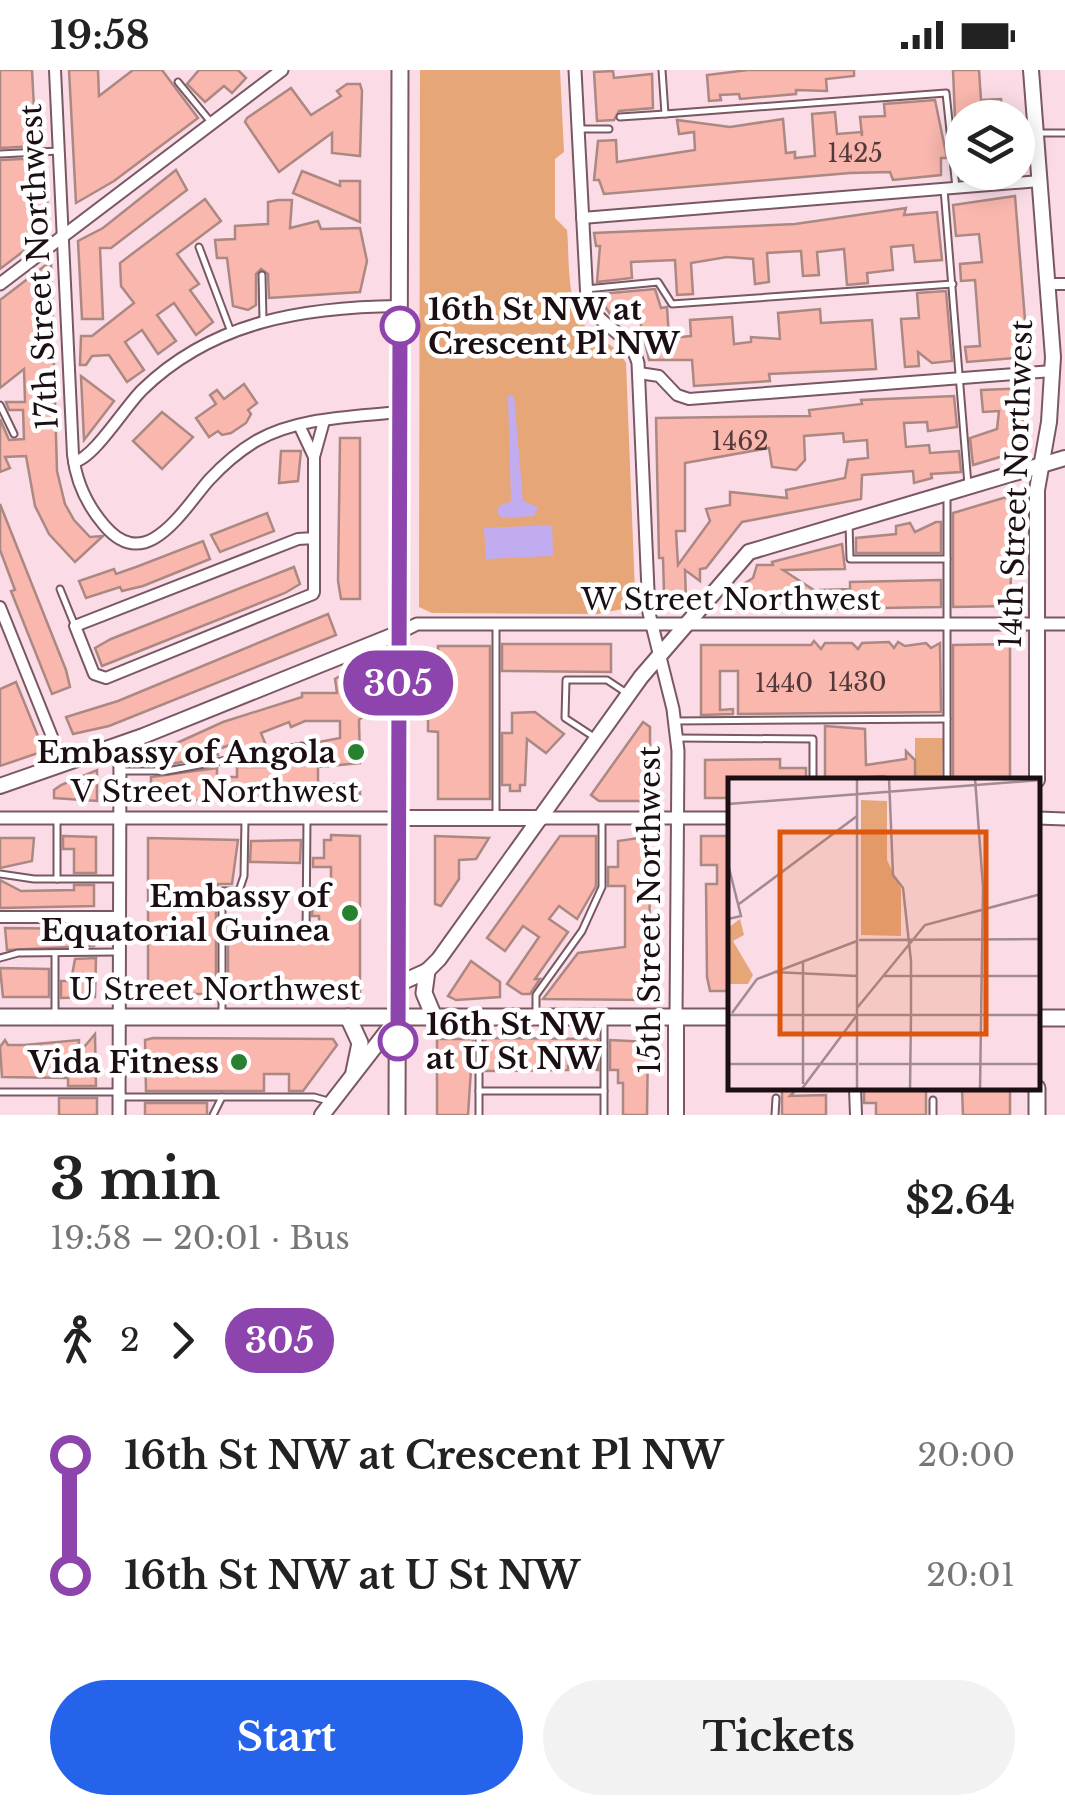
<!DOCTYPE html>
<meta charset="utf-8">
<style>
body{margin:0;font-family:"Libre Baskerville",serif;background:#f2f2f2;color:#222;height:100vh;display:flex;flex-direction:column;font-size:38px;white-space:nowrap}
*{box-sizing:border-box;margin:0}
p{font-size:32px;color:#767676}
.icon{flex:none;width:55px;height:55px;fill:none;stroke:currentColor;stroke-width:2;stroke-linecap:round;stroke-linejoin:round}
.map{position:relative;height:1045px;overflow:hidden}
.panel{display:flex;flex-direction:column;background:#fff;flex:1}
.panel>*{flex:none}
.badge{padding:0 20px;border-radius:32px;font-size:35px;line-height:65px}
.fabs{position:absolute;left:945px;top:30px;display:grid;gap:20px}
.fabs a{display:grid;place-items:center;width:90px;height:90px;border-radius:50%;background:#fff;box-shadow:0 5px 25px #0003;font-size:50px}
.map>.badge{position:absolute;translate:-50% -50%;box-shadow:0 0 0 5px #fff}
.legs{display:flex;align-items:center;gap:15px;height:110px;padding:0 50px;font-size:32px}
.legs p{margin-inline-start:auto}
.head{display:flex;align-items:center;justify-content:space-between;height:170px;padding:0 50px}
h1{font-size:55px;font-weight:800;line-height:75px}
.primary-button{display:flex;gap:20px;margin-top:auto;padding:20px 50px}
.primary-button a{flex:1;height:115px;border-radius:60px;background:#2563eb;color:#fff;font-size:40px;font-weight:800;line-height:115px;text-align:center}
.primary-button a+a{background:#f2f2f2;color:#222}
ul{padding:0 50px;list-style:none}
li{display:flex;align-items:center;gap:35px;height:120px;font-size:38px}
li i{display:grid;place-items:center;width:15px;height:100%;margin:0 12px;background:currentColor}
li i::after{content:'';width:25px;height:25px;margin:-12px;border:8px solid;border-radius:50%;background:#fff}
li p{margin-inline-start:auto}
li:first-child i{background:linear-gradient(#0000 50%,currentColor 0)}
li:last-child i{background:linear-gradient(currentColor 50%,#0000 0)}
.status{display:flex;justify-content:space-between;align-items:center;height:70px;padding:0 50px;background:#fff;direction:ltr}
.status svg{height:28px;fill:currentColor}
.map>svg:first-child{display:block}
.green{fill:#e6a678}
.water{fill:#c2acf0}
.building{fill:#f9b7ae;stroke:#ac8883;stroke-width:2.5;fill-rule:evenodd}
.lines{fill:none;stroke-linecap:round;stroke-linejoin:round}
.service-casing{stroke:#795863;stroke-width:9}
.minor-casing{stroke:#795863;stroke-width:14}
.tertiary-casing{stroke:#795863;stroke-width:15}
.secondary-casing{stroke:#795863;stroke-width:18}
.primary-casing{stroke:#795863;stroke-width:19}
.service{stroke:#fff;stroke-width:5}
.minor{stroke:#fff;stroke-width:10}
.tertiary{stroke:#fff;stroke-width:11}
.secondary{stroke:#fff;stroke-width:14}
.primary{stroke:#fff;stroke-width:15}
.line-1-casing{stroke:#fff;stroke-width:22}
.line-1{stroke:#8e44ad;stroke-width:15}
.stop-1-dot{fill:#fff;stroke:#8e44ad;stroke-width:5}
.poi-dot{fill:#288130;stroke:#fff;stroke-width:4}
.labels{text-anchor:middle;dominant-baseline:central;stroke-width:9;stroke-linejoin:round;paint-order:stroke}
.number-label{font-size:25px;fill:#52393a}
.street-label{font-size:30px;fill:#1b0f13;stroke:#fff}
.stop-label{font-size:30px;font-weight:bold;fill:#1b0f13;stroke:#fff;text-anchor:start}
.poi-label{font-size:30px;font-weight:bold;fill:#1b0f13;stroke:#fff;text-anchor:end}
.inset-road{fill:none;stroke:#a18a92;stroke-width:2.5}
.view{fill:#de550c;fill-opacity:0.15;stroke:#de550c;stroke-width:5}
.inset-edge{fill:none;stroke:#1b0f13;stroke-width:5}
</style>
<div class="status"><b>19:58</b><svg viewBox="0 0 49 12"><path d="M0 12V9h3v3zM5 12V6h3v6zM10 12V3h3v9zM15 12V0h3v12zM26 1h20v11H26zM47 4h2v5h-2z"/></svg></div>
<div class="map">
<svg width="1065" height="1045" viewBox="0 0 1065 1045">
<rect width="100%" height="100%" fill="#fbdce6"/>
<g class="green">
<path d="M420 0H560L564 82 555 89V148L567 160C570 191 565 239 590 261 604 273 617 275 626 293L635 523 627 538 598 544 432 543 419 537Z"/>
<polygon points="915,668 943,668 942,710 915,710"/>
</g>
<g class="water">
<polygon points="508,326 514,326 523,431 538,437 534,446 502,448 497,443 499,436 511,431"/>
<polygon points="552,455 553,486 486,489 484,458"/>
</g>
<g class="building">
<polygon points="0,0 32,0 36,76 0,78"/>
<polygon points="69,0 98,0 99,26 133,0 162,0 198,48 114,111 76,133"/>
<polygon points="199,0 238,0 246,8 232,23 224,16 205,32 187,14"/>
<polygon points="748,0 854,0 854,6 826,9 827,21 796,20 796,24 740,29 739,24 720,25 721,30 709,31 707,5"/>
<polygon points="953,0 979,0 981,30 1001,29 1003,48 955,48"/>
<polygon points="613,1 614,8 652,4 653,38 619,41 614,50 597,51 594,2"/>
<polygon points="347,14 360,14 362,21 360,86 332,83 332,63 279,102 245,52 247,48 291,18 311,45 341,26 337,21"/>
<polygon points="935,30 947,88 941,88 941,105 893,110 890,102 850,103 604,124 599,110 594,110 598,71 616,70 617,92 695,80 694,62 679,64 677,50 730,57 783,49 786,83 795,82 795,88 815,86 812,44 835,42 837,64 862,62 862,66 860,47 885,46 884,34"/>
<polygon points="43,88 50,161 0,199 0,90"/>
<polygon points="176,100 187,120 111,178 100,178 103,249 82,249 78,171 103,158"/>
<polygon points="302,101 340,116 340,111 360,111 360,152 293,123"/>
<polygon points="1015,126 1028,287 967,292 965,277 980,276 975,210 961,211 960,194 982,192 979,164 956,166 953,135"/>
<polygon points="205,129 221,151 177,184 199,214 190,220 213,252 196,265 174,233 157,245 176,271 158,284 142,260 125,272 144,300 127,312 109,285 92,286 86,295 80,295 81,266 92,266 134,233 121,216 120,193"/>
<polygon points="278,130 292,130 290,158 318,151 321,159 360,158 367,191 360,222 269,228 268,204 261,199 256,204 256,235 248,240 233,236 227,188 217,188 215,170 235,169 235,156 268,154 268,132"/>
<polygon points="906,138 904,145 937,142 942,190 915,192 913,175 891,177 893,200 867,203 868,213 847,215 844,179 817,182 819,205 803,206 801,181 767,183 769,212 755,214 753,189 727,187 691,193 693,224 677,225 675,190 631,192 632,208 597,212 600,176 596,176 594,163 795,154"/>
<polygon points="51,191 57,401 65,434 74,450 90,467 103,466 75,492 49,464 35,436 26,386 5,387 10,398 0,402 0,349 9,370 24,369 23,340 9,340 6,332 25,332 24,299 0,318 0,230"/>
<polygon points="655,219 661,238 667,237 669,268 691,266 690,250 732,247 734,274 751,272 751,267 780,269 778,243 820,239 821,253 872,250 876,299 769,304 770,311 694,316 692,290 649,290 638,242 610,244 600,229 600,224"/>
<polygon points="946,221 952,291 932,293 918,282 919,296 905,297 901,249 919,248 917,223"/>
<polygon points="81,306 114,331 84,370"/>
<polygon points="244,314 257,333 248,340 251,344 246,353 231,363 222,365 218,361 209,367 196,348 216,334 210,325 217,320 224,329"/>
<polygon points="1028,318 1020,381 973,395 970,368 997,359 999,341 983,342 981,320"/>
<path d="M954 326 957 357 928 361 927 352 904 353 906 377 929 375 930 383 959 381 961 402 931 404 932 408 914 413 913 401 862 405 861 429 742 452 706 498 700 499V511L685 500 686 529H679L680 535 661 536 660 524 664 523 663 488H659L656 348 810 346 809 340 862 334 861 330ZM843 363 844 372 867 370 868 388 848 390 845 408 786 420 787 428 730 422V435L706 439 710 451 678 495 676 461H685V393L769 378 772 397 796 400 805 390 804 366Z"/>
<polygon points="162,342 193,367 162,399 133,371"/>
<polygon points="340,368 360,368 360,529 341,529 338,511"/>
<polygon points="281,381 301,381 298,411 279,413"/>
<polygon points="1010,426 1011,536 953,537 953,443"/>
<polygon points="0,434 66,600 70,617 52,624 11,521 15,520 0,480"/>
<polygon points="267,443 274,461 220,482 211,465"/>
<polygon points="936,452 941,452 941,483 856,483 856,468 896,464 896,456 910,453 915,462"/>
<polygon points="203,471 210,489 143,516 122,521 120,517 86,528 79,511 114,499 116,504 136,497"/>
<polygon points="842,474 845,499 783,500 820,524 820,520 850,519 850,512 941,510 941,537 821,539 811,528 806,540 729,538 742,515 753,508 757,495 773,495 772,492"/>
<polygon points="294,497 300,514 285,523 102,596 95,578 111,569"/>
<polygon points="328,544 336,565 109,656 73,664 66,647 118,631"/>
<polygon points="814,571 821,579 825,573 852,573 858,579 862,573 889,572 894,578 898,572 905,576 926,573 931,578 940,573 941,642 738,644 738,601 720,601 720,640 733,639 733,644 701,645 701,575 811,575"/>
<polygon points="502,574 611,574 611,602 502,601"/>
<polygon points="1010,574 1010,710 953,710 953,575"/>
<polygon points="438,576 490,576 490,729 438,729 438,662 428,661 428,643 438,642"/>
<polygon points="368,590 346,616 361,616 365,622 365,645 359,650 360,693 318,697 318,715 360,714 360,730 151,730 151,707 217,698 217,707 237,707 237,697 274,697 274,688 304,684 308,674 340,668 340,651 305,651 291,657 289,652 261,663 265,673 247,680 238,682 234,673 217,680 218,685 166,695 149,695 146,687 223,652 302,627 302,623 337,623 335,609"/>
<polygon points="16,612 44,681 0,696 0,619"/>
<polygon points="535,642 564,664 546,683 527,669 525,715 520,715 520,721 510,721 510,715 502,715 502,663 512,663 512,643"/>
<polygon points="643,652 650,657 650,731 599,731 591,725"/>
<polygon points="825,656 865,659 866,695 906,689 906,681 915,690 915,710 884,710 884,706 825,710"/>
<polygon points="780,689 780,698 806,698 806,710 730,710 730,728 705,728 705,690"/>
<polygon points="97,700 97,731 54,728 54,720 61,715"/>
<polygon points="331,765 360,766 360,928 295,928 290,919 228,919 228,871 294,871 294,866 305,872 319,868 319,846 312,846 313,821 331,821 331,797 313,797 313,788 324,788 324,770 331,770"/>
<polygon points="63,766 96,767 96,803 74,803 74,779 63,779"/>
<polygon points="435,766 489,768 476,789 459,790 459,809 441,836 435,834"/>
<polygon points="560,766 596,766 596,816 577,849 559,836 549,849 568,862 535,909 540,909 530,924 522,924 507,914 539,867 523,856 505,881 487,868"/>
<polygon points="652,766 643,782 650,782 649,930 543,929 578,883 625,877 625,816 608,816 608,797 618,797 618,771"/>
<polygon points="701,766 730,766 730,921 710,921 707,907 706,814 717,814 717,795 701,795"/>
<polygon points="0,768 34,768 32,791 0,798"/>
<polygon points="148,768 238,770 232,814 218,814 216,820 216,924 148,924"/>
<polygon points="301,770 300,793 250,792 251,771"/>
<polygon points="0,810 21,821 74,820 74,815 94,815 94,836 0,838"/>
<polygon points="5,858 94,859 99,865 94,868 94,876 7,880"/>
<polygon points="96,888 95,927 61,928 61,911 71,911 75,889"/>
<polygon points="471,891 500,912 500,927 456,930 448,926"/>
<polygon points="0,898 49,899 49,927 3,927"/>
<polygon points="95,964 96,1016 68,1016 68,1008 2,1007 0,977 5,970 8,975 24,975 79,970 79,983"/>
<polygon points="153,968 333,969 337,975 303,1021 289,1021 289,1004 264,1004 264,1021 146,1021 145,970"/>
<polygon points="485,968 598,969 598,1000 568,996 568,1000 485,1001"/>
<polygon points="437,969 473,969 468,1045 437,1045"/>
<polygon points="610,970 648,972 647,1045 623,1045 623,1013 618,1013 618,1000 610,1000"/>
<polygon points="782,1018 798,1018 790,1026 826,1025 826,1045 782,1045"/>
<polygon points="864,1018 926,1018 926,1045 876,1045 876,1033 864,1033"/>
<polygon points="962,1018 1010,1018 1010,1045 963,1045"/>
<rect x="59" y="1028" width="38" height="17"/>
<rect x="145" y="1033" width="62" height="12"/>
</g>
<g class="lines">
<g class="service-casing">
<g id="service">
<polyline points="662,0 665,44 946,23 956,118"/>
<polyline points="178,12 210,51"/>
<polyline points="620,47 665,44"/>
<polyline points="578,59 609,59"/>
<polyline points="1039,63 1065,63"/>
<polyline points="0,84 59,81"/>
<polyline points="944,119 968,415"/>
<polyline points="199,177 231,262"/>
<polyline points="262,205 263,250"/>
<polyline points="586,219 658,212 672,234 953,214"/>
<polyline points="0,335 14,364"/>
<polyline points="849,453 850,489 947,489"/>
<polyline points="60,519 75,556"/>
<polyline points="496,557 496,746"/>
<polyline points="675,651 947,649"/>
<polyline points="594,667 565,648 566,610 607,610 628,624"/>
<polyline points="678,668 813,669 813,710"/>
<polyline points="123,701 167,701 302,676"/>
<polyline points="947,710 947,425"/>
<polyline points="57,748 57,809"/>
<polyline points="0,804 34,809 117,809"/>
<polyline points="306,866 307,749"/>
<polyline points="0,888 18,883 117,882"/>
<polyline points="55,944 55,883"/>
<polyline points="222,944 222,821 239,821 244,806 245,749"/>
<polyline points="536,946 536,925 582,861 602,817 602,751"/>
<polyline points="479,950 479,1045"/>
<polyline points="479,1021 604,1021"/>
<polyline points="0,1022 117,1022"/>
<polyline points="120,1027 314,1027 328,1031"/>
<polyline points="933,1030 933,1045"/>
<polyline points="213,1045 222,1027"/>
<polyline points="604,1045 604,950"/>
<polyline points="775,1045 776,1028"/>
</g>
</g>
<g class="minor-casing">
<g id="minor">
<path d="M55 0 73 385C76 411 87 435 104 455 146 505 182 441 209 410 223 395 239 381 256 371 298 347 353 347 399 342"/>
<polyline points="582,148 1040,111"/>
<polyline points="1048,214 1065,214"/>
<polyline points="639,303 659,306 677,325 689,329 1053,301"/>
<polyline points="299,355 314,387"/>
<path d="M74 392C94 388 124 338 142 320 213 251 304 237 400 236"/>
<polyline points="314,468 298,469 75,556 94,604 106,608 313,524 314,522 314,387 324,351"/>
<polyline points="0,537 63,694"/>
<polyline points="0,847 120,847"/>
<polyline points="855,1018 856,1045"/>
</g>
</g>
<g class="tertiary-casing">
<g id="tertiary">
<path d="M575 0 587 230C599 258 630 262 638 293L649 543 673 639 678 681 676 947"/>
<polyline points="0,214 282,0"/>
<polyline points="399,563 417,554 1065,554"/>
<polyline points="0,748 398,748"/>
<polyline points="541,748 730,748"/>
<polyline points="1038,748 1065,749"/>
<polyline points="119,1045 120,674"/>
</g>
</g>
<g class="secondary-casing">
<g id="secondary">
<polyline points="1031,0 1053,287 1049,352 1037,420 1037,710"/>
<polyline points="0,716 143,666 399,563"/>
<polyline points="398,748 541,748"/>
<polyline points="398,914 427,901 439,889 641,607 749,482 1065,388"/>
<polyline points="676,947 676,1045"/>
<polyline points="322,1045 398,947"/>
</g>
</g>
<g class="primary-casing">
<g id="primary">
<polyline points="427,901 424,923 434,947"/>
<polyline points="0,947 730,947"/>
<polyline points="348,947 360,973 354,1002"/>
<polyline points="1038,948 1065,948"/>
<polyline points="1037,1018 1037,1045"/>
<polyline points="397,1045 400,0"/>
</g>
</g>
<use href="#service" class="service"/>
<use href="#minor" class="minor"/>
<use href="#tertiary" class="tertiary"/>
<use href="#secondary" class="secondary"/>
<use href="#primary" class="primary"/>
</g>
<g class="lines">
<g class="line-1-casing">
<polyline id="line-1" points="398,971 400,256"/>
</g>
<use href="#line-1" class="line-1"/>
</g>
<g class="stop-1-dot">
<circle cx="400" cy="256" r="18"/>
<circle cx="398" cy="971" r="18"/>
</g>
<g class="poi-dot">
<circle cx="356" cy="682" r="10"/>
<circle cx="350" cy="843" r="10"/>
<circle cx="239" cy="992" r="10"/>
</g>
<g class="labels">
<g class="number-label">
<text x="855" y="83">1425</text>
<text x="740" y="371">1462</text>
<text x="857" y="612">1430</text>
<text x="784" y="613">1440</text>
</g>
<g class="street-label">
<text transform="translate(39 197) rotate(-93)">17th Street Northwest</text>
<text transform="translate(1016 414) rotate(-88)">14th Street Northwest</text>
<text x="731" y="529">W Street Northwest</text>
<text x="215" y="721">V Street Northwest</text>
<text transform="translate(649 840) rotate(-90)">15th Street Northwest</text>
<text x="215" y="919">U Street Northwest</text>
</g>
<g class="stop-label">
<text x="428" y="239">16th St NW at<tspan x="428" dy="34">Crescent Pl NW</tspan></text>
<text x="426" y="954">16th St NW<tspan x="426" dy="34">at U St NW</tspan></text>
</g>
<g class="poi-label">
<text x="336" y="682">Embassy of Angola</text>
<text x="330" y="826">Embassy of<tspan x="330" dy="34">Equatorial Guinea</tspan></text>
<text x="219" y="992">Vida Fitness</text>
</g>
</g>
<g transform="translate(728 708)">
<rect width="312" height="312" fill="#fbdce6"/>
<path d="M133 22 159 23V82L173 111V158L133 157ZM12 141 16 157 5 163 25 197 20 206H0V150Z" fill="#e6a678"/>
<path class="inset-road" d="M161 0 165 97 175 110 183 183V237M247 0 255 109 252 312M0 26 313 2M0 86 13 138 0 141M11 126 129 38M131 162 313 161M75 184V306M46 194 129 198M156 198H313M129 230 197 147 313 116M4 235 29 201 129 163M0 237H313M0 286H91M91 286H129M131 286H313M73 312 129 237M129 312V0M182 312 183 237"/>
<path class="view" d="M52 54H258V256H52Z"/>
<rect width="312" height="312" class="inset-edge"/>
</g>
</svg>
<div class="fabs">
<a><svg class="icon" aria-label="layers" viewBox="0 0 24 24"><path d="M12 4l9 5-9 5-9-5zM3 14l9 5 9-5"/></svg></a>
</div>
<b class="badge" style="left:398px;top:613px;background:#8e44ad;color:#fff">305</b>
</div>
<section class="panel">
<div class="head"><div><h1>3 min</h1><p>19:58 – 20:01 · Bus</p></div><b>$2.64</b></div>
<div class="legs"><svg class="icon" aria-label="walk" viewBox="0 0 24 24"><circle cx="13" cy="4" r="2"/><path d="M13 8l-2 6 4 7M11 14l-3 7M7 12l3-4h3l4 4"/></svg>2<svg class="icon" aria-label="forward" viewBox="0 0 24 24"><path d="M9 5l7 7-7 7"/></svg><b class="badge" style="background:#8e44ad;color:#fff">305</b></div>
<ul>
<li><i style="color:#8e44ad"></i><b>16th St NW at Crescent Pl NW</b><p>20:00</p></li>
<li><i style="color:#8e44ad"></i><b>16th St NW at U St NW</b><p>20:01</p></li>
</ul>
<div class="primary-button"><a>Start</a><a>Tickets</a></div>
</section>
